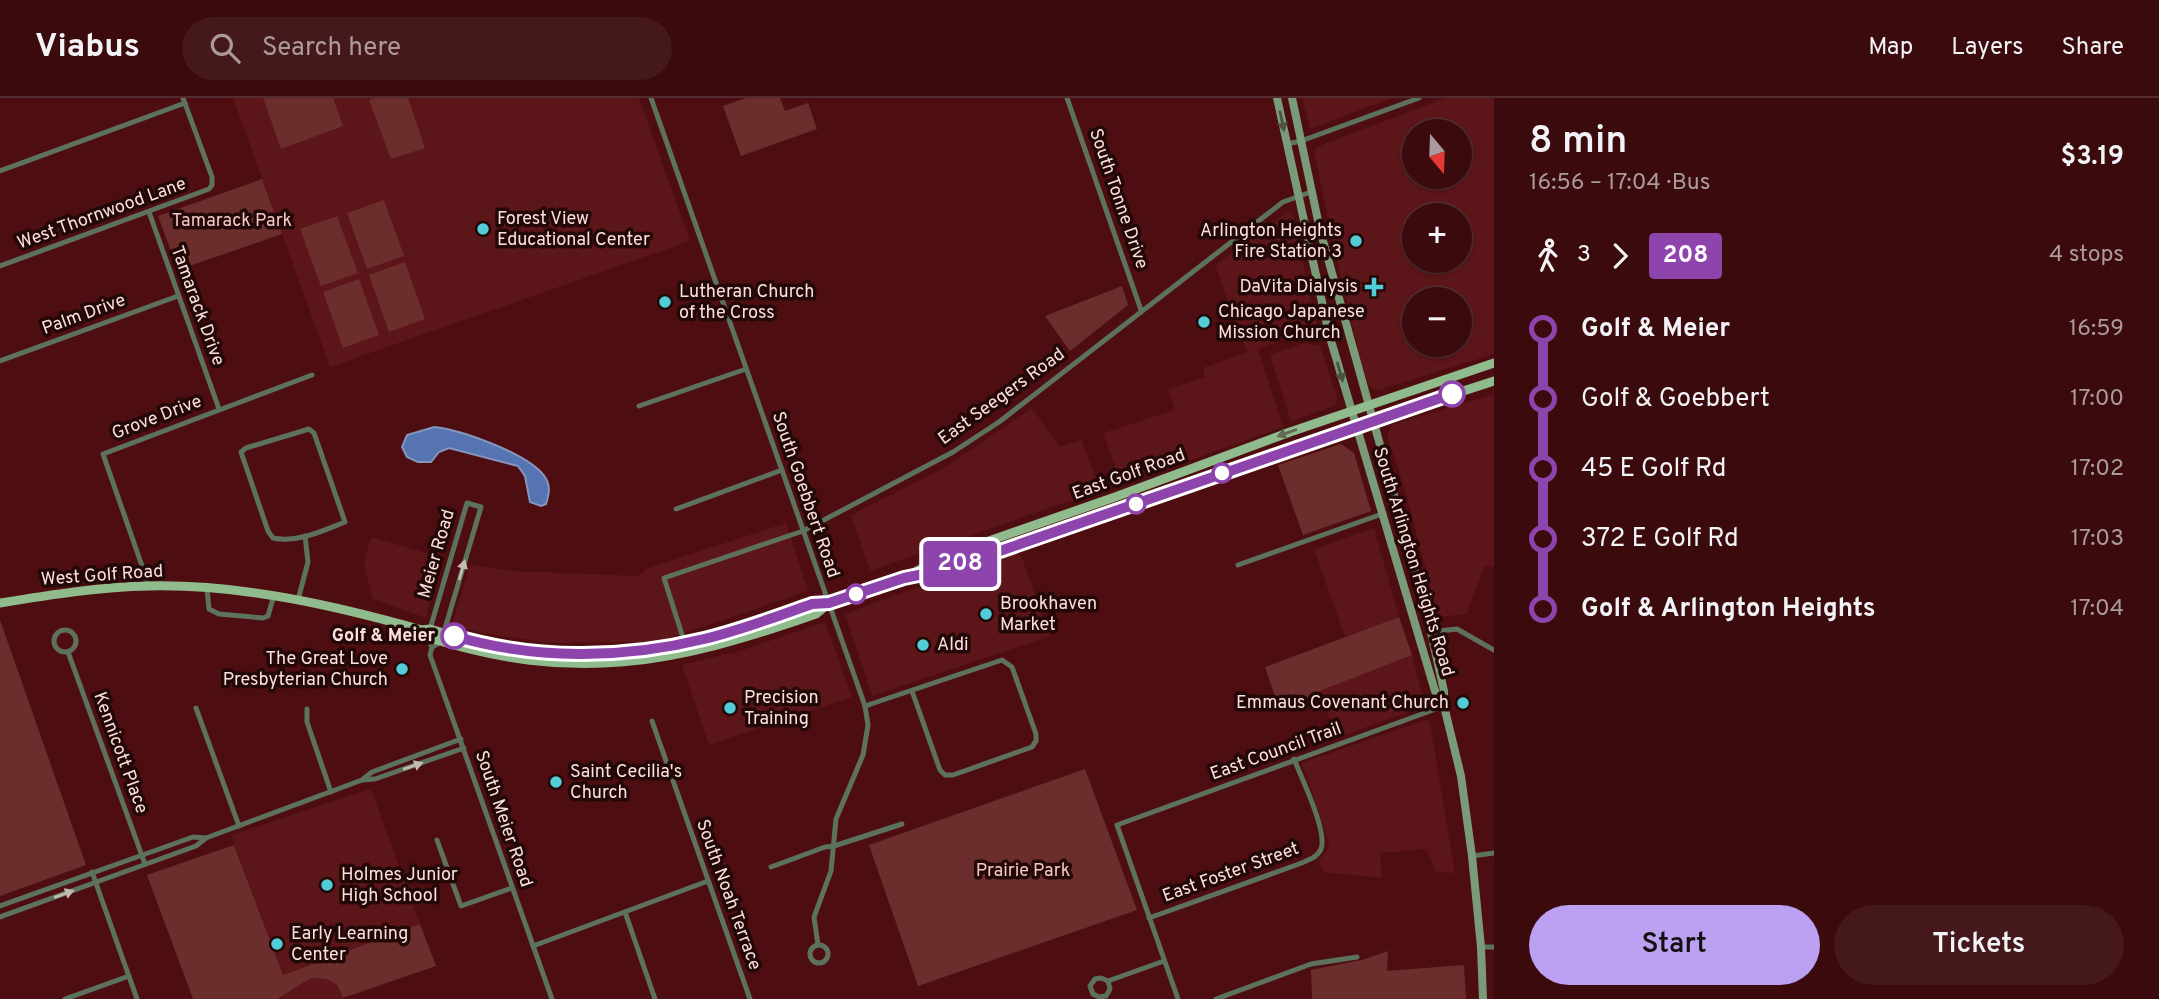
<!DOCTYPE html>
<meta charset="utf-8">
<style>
body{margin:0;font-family:Overpass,sans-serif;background:#45181b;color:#f1f3f6;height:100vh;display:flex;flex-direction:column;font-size:26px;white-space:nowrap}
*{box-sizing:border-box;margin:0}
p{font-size:23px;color:#ab9a9d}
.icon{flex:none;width:38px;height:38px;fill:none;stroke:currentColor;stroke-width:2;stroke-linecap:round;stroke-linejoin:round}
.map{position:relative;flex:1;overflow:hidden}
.side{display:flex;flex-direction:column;background:#3a0a0d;width:665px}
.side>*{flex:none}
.badge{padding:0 14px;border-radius:5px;font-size:24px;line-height:46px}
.needle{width:46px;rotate:161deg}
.controls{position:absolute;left:1402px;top:21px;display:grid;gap:14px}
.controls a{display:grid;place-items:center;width:70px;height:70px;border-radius:50%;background:#3a0a0d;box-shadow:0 2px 5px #0004,0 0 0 2px #542b2e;font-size:35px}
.map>.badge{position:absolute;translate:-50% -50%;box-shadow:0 0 0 4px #fff}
.legs{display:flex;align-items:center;gap:10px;height:77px;padding:0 35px;font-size:23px}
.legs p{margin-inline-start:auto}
.overview{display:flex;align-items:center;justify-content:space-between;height:119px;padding:0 35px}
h1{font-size:38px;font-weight:600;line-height:52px}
.action{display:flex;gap:14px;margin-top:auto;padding:14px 35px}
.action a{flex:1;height:80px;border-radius:42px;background:#bca0f2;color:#111;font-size:28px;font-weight:600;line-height:80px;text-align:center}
.action a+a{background:#45181b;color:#f1f3f6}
ul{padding:0 35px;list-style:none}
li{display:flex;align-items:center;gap:24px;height:70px;font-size:26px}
li i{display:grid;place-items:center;width:10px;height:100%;margin:0 9px;background:currentColor}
li i::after{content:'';width:18px;height:18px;margin:-9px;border:5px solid;border-radius:50%;background:#3a0a0d}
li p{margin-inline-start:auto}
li:first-child i{background:linear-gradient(#0000 50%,currentColor 0)}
li:last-child i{background:linear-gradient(currentColor 50%,#0000 0)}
header{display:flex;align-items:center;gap:42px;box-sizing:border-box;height:98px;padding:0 35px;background:#3a0a0d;border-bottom:2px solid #542b2e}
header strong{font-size:33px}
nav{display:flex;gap:38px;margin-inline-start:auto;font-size:24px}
.search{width:490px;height:63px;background:#45181b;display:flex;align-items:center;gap:18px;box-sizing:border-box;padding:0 24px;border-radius:38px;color:#ab9a9d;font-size:26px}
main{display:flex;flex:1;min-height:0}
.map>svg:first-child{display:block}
.built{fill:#5c1518;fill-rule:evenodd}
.green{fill:#6b2e2d}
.water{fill:#5574b1;stroke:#8695be;stroke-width:2}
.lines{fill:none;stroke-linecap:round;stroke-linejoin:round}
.street{stroke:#5d725c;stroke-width:5}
.secondary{stroke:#7a9b78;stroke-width:8}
.primary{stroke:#90bb8d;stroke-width:9}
.oneway{fill:#4e5240}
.oneway2{fill:#5f6a51}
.oneway3{fill:#c3bab0}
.line-1-casing{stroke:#fff;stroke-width:16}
.line-1{stroke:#8e44ad;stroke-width:10}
.poi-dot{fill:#52ccd6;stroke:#230808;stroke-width:2.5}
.stop-1-dot{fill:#fff;stroke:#8e44ad;stroke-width:3.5}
.labels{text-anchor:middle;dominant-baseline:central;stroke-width:7;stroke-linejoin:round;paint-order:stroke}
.street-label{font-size:18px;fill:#fae1de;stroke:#230808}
.poi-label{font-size:18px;fill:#fae1de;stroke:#230808;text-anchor:start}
.park-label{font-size:18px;fill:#f5c7c3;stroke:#230808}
.stop-label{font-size:18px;font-weight:bold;fill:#fae1de;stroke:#230808;text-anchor:end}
</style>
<header>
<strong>Viabus</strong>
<div class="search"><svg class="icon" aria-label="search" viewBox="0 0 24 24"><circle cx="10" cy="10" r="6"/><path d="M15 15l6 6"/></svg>Search here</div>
<nav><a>Map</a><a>Layers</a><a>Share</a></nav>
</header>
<main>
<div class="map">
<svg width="1494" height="901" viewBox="0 0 1494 901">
<rect width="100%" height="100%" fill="#4e0e11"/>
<g class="built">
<polygon points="233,0 639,0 690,143 330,269"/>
<polygon points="1302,0 1392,0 1310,31"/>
<path d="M1445 0H1494V256L1379 292 1369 288 1362 268 1340 177 1314 54 1317 49ZM1414 33H1460V79H1414ZM1414 117H1460V163H1414ZM1414 201H1460V247H1414Z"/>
<polygon points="1287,114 1292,115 1317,230 1258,251 1283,329 1126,385 1120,382 1103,335 1175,312 1168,291 1205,279 1203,270 1247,254 1215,167"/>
<polygon points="1304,245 1320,248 1338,302 1334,308 1291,324 1270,257"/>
<polygon points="1491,297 1494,298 1494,468 1484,469 1467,516 1438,519 1407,399 1387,337 1392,327"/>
<polygon points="1032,310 1060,349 1082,342 1100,392 870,473 851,417 941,372"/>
<polygon points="786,425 808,493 669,540 640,544 551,545 482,535 452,527 470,467 512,473 638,478 646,471"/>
<polygon points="1374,430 1399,519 1345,539 1314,451"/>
<polygon points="371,439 440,459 426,520 373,501 364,466"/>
<polygon points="1019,452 1050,538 872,598 845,516"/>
<polygon points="825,524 852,599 709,647 682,567 740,553"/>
<polygon points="1412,557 1425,608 1336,640 1320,593"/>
<polygon points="1425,622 1430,624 1455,775 1435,773 1426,751 1380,755 1382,780 1323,774 1319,762 1329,750 1328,741 1302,665"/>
<polygon points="371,691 420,826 283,877 231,737"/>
<polygon points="311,880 326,881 337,887 343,901 277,901"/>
</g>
<g class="green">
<polygon points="263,0 333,0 343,28 281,51"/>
<polygon points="375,0 408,0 425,50 391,61 369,2"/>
<polygon points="746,0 780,0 785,13 808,5 817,31 741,58 723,8"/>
<polygon points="262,81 282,136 178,172 158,118"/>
<polygon points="384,102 404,158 367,171 347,115"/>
<polygon points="337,118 358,175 321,188 300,131"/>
<polygon points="405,164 425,221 389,234 369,177"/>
<polygon points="359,181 379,237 343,250 323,194"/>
<polygon points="1122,188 1128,207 1070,253 1045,218"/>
<polygon points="1341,346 1354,355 1371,413 1303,437 1278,367"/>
<polygon points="1399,519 1412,557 1320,593 1280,613 1265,569"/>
<polygon points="0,522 86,767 0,798"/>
<polygon points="1085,671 1137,812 918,888 869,747"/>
<polygon points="234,747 283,877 420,826 436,868 343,900 337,887 326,881 311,880 277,901 193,901 147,777"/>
<polygon points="1388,853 1387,873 1464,867 1466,901 1312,901 1311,872 1362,862"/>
</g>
<path class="water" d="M434 329C462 332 529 356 545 379 551 388 549 396 546 406L541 408 530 404 525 378 518 368 449 350 439 354 431 364H418L407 359 402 349 407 337Z"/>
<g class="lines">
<g class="street">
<polyline points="651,0 865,608 868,627 863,657 836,721 831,773 814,819 818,847"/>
<polyline points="1067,0 1141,212"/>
<polyline points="1287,46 1301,43 1419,0"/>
<polyline points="0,73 185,5"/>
<polyline points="149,114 219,311"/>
<polyline points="0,168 209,91 212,87 212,79 183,0"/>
<polyline points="0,263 178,198"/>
<polyline points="639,308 746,271"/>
<path d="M309 331 314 335 345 424C322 433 298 445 273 440L268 433 241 354 246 350Z"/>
<polyline points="676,411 782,372"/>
<polyline points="1238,467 1382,416"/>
<polyline points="149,488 103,356 312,277"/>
<polyline points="207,490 209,511 219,516 263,520 268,518 274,497"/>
<polyline points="298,502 308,464 305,438"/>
<polyline points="430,531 467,405 481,409 441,544 432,549"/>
<circle cx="65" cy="543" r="11"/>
<polyline points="1430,534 1457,531 1494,552"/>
<polyline points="428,541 432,549 430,557 552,901"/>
<polyline points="685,546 664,480 803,433 953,354 999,324 1283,104 1311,94"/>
<polyline points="68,554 145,766"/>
<polyline points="865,608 1002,562 1012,569 1036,636 1036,643 1032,649 953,677 945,677 940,672 912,593"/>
<polyline points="196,610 239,728"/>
<polyline points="307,611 307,624 331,694"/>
<polyline points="652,623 750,901"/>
<polyline points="362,682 372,674 461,641"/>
<polyline points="437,742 461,808 512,790"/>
<polyline points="1472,758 1494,755"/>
<polyline points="771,769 825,749 834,748 902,726"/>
<polyline points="92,774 137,901"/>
<polyline points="0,808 193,739 206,740"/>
<polyline points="625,814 655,901"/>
<polyline points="0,819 196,748 206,740 362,682 375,681 464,650"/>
<path d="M1149 820 1299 766C1308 762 1317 760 1321 751 1328 734 1301 679 1294 661"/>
<circle cx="819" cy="856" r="9"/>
<polyline points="533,848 708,783"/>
<polyline points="1481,849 1494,849"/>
<polyline points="1108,883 1110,891 1106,898 1099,899 1093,896 1090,888 1095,881 1101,880 1108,883 1164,863"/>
<polyline points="65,901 129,878"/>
<polyline points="1178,901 1117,727 1444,608"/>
<polyline points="1216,901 1311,866 1357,859"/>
</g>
<g class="secondary">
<polyline points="1277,0 1329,236 1435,593 1443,605"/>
<polyline points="1292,0 1320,132 1425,508 1444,593 1444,608 1461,678 1472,758 1481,849 1483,901"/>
</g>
<g class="primary">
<polyline points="915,474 943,459 1115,399 1290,334 1494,265"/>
<path d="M0 505C49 497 99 489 149 488 241 486 333 507 422 532L430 531 463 541 512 551 585 556 638 553 708 541 812 506 829 505 904 480 948 471 1371 323 1494 283"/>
<path d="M422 532 427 539C575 586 673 566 816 516L829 505"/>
</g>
</g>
<defs><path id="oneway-solid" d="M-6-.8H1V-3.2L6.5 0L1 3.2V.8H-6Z" transform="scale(1.75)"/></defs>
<g class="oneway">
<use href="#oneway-solid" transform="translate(1282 23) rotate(78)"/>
<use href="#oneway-solid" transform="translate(1340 274) rotate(74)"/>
</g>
<use class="oneway2" href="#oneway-solid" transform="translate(1287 335) rotate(160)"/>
<g class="oneway3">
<use href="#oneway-solid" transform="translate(462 472) rotate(-74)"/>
<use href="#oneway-solid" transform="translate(413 668) rotate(-19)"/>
<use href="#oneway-solid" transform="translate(64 796) rotate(-20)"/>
</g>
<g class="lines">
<g class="line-1-casing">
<path id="line-1" d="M454 538C535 562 623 561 704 541 741 532 776 519 812 506L829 505 904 480 948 471 1452 296"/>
</g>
<use href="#line-1" class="line-1"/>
</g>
<g class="poi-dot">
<circle cx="483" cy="131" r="7"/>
<circle cx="1356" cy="143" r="7"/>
<path d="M1370.5 178.5h7v7h7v7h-7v7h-7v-7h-7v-7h7z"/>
<circle cx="665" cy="204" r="7"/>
<circle cx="1204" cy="224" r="7"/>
<circle cx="986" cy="516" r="7"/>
<circle cx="923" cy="547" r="7"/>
<circle cx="402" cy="571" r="7"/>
<circle cx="1463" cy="605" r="7"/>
<circle cx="730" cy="610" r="7"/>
<circle cx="556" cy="684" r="7"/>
<circle cx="327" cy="787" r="7"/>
<circle cx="277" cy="846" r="7"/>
</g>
<g class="stop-1-dot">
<circle cx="1452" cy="296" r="12"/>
<circle cx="1222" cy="375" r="9"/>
<circle cx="1136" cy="406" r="9"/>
<circle cx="856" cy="496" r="9"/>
<circle cx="454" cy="538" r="12"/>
</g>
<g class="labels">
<g class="street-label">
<text transform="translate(1118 101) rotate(71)">South Tonne Drive</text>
<text transform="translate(102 116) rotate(-20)">West Thornwood Lane</text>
<text transform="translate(197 208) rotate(70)">Tamarack Drive</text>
<text transform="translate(84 217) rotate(-20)">Palm Drive</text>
<text transform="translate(1002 299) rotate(-36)">East Seegers Road</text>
<text transform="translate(157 320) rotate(-21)">Grove Drive</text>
<text transform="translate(1129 377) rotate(-20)">East Golf Road</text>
<text transform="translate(805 397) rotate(71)">South Goebbert Road</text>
<text transform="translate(437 456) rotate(-74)">Meier Road</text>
<text transform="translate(1413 464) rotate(73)">South Arlington Heights Road</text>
<text transform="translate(102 478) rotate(-4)">West Golf Road</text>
<text transform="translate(1276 654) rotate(-20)">East Council Trail</text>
<text transform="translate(120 655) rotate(70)">Kennicott Place</text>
<text transform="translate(503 721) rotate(71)">South Meier Road</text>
<text transform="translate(1231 775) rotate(-20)">East Foster Street</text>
<text transform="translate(728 797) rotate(70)">South Noah Terrace</text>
</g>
<g class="poi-label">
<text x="497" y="121">Forest View<tspan x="497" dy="21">Educational Center</tspan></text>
<text x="1342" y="133" text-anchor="end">Arlington Heights<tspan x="1342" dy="21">Fire Station 3</tspan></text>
<text x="1358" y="189" text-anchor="end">DaVita Dialysis</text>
<text x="679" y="194">Lutheran Church<tspan x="679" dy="21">of the Cross</tspan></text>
<text x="1218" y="214">Chicago Japanese<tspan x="1218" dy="21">Mission Church</tspan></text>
<text x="1000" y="506">Brookhaven<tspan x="1000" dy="21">Market</tspan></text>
<text x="937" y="547">Aldi</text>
<text x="388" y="561" text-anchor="end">The Great Love<tspan x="388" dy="21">Presbyterian Church</tspan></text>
<text x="744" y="600">Precision<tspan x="744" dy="21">Training</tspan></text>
<text x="1449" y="605" text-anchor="end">Emmaus Covenant Church</text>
<text x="570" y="674">Saint Cecilia's<tspan x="570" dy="21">Church</tspan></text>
<text x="341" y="777">Holmes Junior<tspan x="341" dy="21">High School</tspan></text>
<text x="291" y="836">Early Learning<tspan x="291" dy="21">Center</tspan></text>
</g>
<g class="park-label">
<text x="232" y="123">Tamarack Park</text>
<text x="1023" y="773">Prairie Park</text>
</g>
<g class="stop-label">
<text x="435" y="538">Golf &amp; Meier</text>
</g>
</g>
</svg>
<div class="controls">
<a><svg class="needle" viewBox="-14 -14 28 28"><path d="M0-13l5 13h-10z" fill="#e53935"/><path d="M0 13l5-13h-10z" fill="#ab9a9d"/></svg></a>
<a>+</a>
<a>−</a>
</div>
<b class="badge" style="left:960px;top:466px;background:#8e44ad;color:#fff">208</b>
</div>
<section class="side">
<div class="overview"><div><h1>8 min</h1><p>16:56 – 17:04 · Bus</p></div><b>$3.19</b></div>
<div class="legs"><svg class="icon" aria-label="walk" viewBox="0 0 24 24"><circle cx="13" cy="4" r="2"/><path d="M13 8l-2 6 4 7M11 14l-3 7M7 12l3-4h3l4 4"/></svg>3<svg class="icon" aria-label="forward" viewBox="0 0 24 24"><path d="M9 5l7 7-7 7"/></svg><b class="badge" style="background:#8e44ad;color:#fff">208</b><p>4 stops</p></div>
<ul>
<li><i style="color:#8e44ad"></i><b>Golf &amp; Meier</b><p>16:59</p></li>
<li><i style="color:#8e44ad"></i><span>Golf &amp; Goebbert</span><p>17:00</p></li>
<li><i style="color:#8e44ad"></i><span>45 E Golf Rd</span><p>17:02</p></li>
<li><i style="color:#8e44ad"></i><span>372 E Golf Rd</span><p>17:03</p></li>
<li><i style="color:#8e44ad"></i><b>Golf &amp; Arlington Heights</b><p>17:04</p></li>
</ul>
<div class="action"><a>Start</a><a>Tickets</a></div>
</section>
</main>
